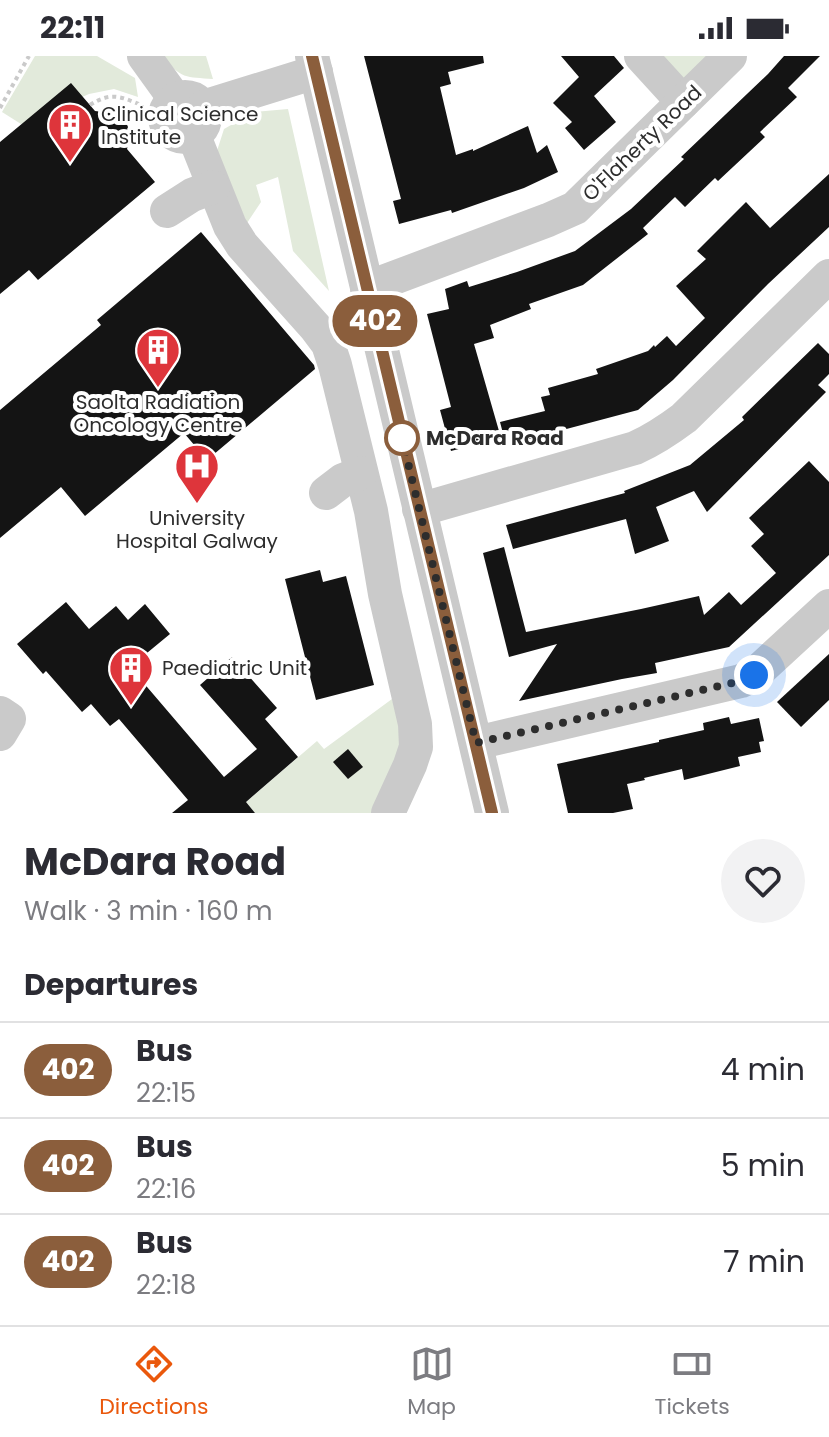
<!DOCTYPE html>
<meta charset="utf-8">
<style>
body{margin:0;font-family:Poppins,sans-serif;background:#f2f2f3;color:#2b2b33;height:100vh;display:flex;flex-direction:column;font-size:30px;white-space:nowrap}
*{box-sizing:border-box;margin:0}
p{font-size:26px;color:#7c7c81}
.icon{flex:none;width:44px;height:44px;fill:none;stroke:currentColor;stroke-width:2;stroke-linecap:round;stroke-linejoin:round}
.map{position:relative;height:757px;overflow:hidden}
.panel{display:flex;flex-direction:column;background:#fff;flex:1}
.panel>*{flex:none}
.badge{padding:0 16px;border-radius:26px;font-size:28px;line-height:52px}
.you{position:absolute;width:40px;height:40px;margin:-20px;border:6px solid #fff;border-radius:50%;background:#1a73e8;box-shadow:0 0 0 12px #1a73e833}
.map>.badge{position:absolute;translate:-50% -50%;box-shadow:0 0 0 4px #fff}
h2{padding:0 24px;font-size:30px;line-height:72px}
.round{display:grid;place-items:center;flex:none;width:84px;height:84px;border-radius:42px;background:#f2f2f3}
.overview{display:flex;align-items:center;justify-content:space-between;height:136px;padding:0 24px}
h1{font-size:38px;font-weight:700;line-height:60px}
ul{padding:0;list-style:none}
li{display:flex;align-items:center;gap:24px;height:96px;padding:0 24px;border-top:2px solid #e1e1e2}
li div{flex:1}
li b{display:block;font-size:30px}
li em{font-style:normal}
li .badge{min-width:88px;font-weight:700;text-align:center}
.status{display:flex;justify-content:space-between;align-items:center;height:56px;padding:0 40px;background:#fff;direction:ltr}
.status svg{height:22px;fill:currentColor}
.tab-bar{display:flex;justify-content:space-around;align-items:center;height:112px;border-top:2px solid #e1e1e2;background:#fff;font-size:22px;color:#7c7c81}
.tab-bar a{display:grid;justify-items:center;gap:4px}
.tab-bar .on{color:#ea580c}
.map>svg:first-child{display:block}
.green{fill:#e2eadb}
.building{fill:#141414}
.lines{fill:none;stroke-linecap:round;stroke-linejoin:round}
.path{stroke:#cacaca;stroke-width:4;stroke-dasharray:4 4;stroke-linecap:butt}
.minor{stroke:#cacaca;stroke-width:34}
.line-casing{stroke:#fff;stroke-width:18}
.line{stroke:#8b5e3c;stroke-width:12}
.walk{stroke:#2d2d2d;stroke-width:8;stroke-dasharray:0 14.4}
.stop-dot{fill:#fff;stroke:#8b5e3c;stroke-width:4}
.labels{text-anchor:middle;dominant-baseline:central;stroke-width:8;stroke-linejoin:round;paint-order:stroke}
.poi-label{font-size:20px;fill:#2d2d2d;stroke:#fff;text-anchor:start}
.street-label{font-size:20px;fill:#2d2d2d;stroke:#fff}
.stop-label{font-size:20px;font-weight:bold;fill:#2d2d2d;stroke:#fff;text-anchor:start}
</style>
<div class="status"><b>22:11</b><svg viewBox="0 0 49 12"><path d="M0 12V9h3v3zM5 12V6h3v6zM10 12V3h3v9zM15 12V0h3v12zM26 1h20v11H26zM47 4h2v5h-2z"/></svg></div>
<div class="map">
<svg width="829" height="757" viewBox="0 0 829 757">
<rect width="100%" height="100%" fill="#fff"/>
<g class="green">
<polygon points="35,0 97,0 135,22 138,41 114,33 89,38 21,68 2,56"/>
<path d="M164 0H206L213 23C187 21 179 23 164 0Z"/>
<polygon points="652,0 714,0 683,25"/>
<polygon points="288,53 329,235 293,195 278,121 256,129 261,146 247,167 216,98 224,73 254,56"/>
<polygon points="392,643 400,668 400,699 373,757 255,757 246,746 317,685 324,693"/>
</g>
<g class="building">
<polygon points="364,0 483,0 484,7 448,16 451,28 440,31 456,99 473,93 473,95 528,70 537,97 547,89 558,116 524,132 452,157 451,154 399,168 393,145 401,143"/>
<polygon points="561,0 614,0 624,12 594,40 616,66 584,94 565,72 572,66 553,47 579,21"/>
<polygon points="784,0 820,0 788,32 797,41 760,76 765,81 718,125 715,122 685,151 675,141 643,172 648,178 583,229 529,248 531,253 490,269 494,282 474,288 501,382 451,395 440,354 451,351 427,258 449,253 445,233 467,225 469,231 517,216 575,195 631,153 684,103 681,101 768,18"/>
<polygon points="71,27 95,55 112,57 125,64 131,78 127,93 155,126 38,224 29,214 0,238 0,86"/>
<polygon points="829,118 829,171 768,228 673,324 638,354 506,389 500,366 545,355 541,341 550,339 548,332 598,318 596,313 648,295 654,289 655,291 667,280 676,290 705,262 676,230 706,203 697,195 746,146 770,172"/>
<polygon points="201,176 314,309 315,313 207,404 184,377 85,460 61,431 0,482 0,354 101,269 97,264"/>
<polygon points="818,287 829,298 829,318 818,329 826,336 707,456 694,435 656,451 669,485 635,498 626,463 513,493 506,469 625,437 624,435 690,409 744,364 742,361"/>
<polygon points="809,405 829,426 829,499 729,591 655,607 657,617 622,623 519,645 557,588 509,601 483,497 504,491 526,576 641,553 699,540 704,559 729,536 741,549 776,517 751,490 764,478 749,462"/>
<polygon points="320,514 323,526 346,520 374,629 316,644 285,523"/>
<polygon points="66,546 89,573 116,550 128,564 145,548 170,578 130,611 224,721 257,693 200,629 232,601 277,652 265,663 298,701 246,746 255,757 172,757 188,744 119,663 110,670 91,648 82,656 46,615 43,618 17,588"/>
<polygon points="829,598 829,644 801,671 777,646"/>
<polygon points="729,661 731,668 759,662 764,685 759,686 761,696 738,701 740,710 684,724 682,713 644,722 645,724 627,728 633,753 613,757 568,757 557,708 659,686 659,684 704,674 703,667"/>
<polygon points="348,693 363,711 348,723 333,706"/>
</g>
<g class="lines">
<g class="path">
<path d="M90 49C112 35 121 41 144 50"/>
<polyline points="0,52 29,0"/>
</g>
<g class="minor">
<polyline points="144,0 175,43"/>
<polyline points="312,0 492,757"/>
<polyline points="641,0 683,46"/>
<circle cx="185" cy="61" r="20"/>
<polyline points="203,51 316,16"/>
<polyline points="194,80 230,170 242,189 316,272 328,288 335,309 371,455 385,538 415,668 416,691 410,709 388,757"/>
<polyline points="167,155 192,139 213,131"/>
<polyline points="367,232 548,164 575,152 730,0"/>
<polyline points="326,437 343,424 361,417"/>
<path d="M419 453 436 449 635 392C653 384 668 374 684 362L829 220"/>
<polyline points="0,657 9,663 0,678"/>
<polyline points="476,687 741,625 754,619 829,550"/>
</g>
</g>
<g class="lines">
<g class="line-casing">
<polyline id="line" points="312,0 492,757"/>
</g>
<use href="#line" class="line"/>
<polyline class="walk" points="402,382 476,687 741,625 754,619"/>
</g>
<defs>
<g id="building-pin" transform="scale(2.3)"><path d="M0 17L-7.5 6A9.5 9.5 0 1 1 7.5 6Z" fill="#de353b" stroke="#fff"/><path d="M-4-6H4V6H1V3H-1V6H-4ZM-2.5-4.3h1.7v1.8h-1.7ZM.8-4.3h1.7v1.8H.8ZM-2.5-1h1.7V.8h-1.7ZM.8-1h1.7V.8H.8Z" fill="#fff"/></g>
<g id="hospital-pin" transform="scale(2.3)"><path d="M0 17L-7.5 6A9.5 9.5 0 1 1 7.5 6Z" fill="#de353b" stroke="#fff"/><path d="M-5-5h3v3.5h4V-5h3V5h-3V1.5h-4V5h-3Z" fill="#fff"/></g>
</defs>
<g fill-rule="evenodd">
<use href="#building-pin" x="70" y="69"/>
<use href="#building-pin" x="158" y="294"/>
<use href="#hospital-pin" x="197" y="410"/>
<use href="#building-pin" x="131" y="612"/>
</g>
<circle class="stop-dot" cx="402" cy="382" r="16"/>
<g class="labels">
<g class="poi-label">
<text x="101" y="58">Clinical Science<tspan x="101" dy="23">Institute</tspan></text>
<text x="158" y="346" text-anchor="middle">Saolta Radiation<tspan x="158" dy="23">Oncology Centre</tspan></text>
<text x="197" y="462" text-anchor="middle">University<tspan x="197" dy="23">Hospital Galway</tspan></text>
<text x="162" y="612">Paediatric Unit</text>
</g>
<g class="street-label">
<text transform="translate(642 87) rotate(-44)">O'Flaherty Road</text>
</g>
<g class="stop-label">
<text x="426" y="382">McDara Road</text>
</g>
</g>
</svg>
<div class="you" style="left:754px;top:619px"></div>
<b class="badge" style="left:375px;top:265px;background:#8b5e3c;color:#fff">402</b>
</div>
<section class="panel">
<div class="overview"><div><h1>McDara Road</h1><p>Walk · 3 min · 160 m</p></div><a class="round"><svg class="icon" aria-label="heart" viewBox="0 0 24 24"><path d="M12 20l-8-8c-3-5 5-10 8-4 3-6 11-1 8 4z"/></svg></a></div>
<h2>Departures</h2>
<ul>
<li><span class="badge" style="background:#8b5e3c;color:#fff">402</span><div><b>Bus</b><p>22:15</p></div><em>4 min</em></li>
<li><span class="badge" style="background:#8b5e3c;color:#fff">402</span><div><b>Bus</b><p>22:16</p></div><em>5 min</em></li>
<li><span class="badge" style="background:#8b5e3c;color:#fff">402</span><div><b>Bus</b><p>22:18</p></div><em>7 min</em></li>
</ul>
</section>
<nav class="tab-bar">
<a class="on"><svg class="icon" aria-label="directions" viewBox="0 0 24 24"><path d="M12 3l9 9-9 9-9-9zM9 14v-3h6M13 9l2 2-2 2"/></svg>Directions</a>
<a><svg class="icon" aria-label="map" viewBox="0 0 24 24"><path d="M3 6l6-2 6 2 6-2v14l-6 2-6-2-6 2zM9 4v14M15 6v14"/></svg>Map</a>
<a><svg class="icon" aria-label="tickets" viewBox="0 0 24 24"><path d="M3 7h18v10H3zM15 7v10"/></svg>Tickets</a>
</nav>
